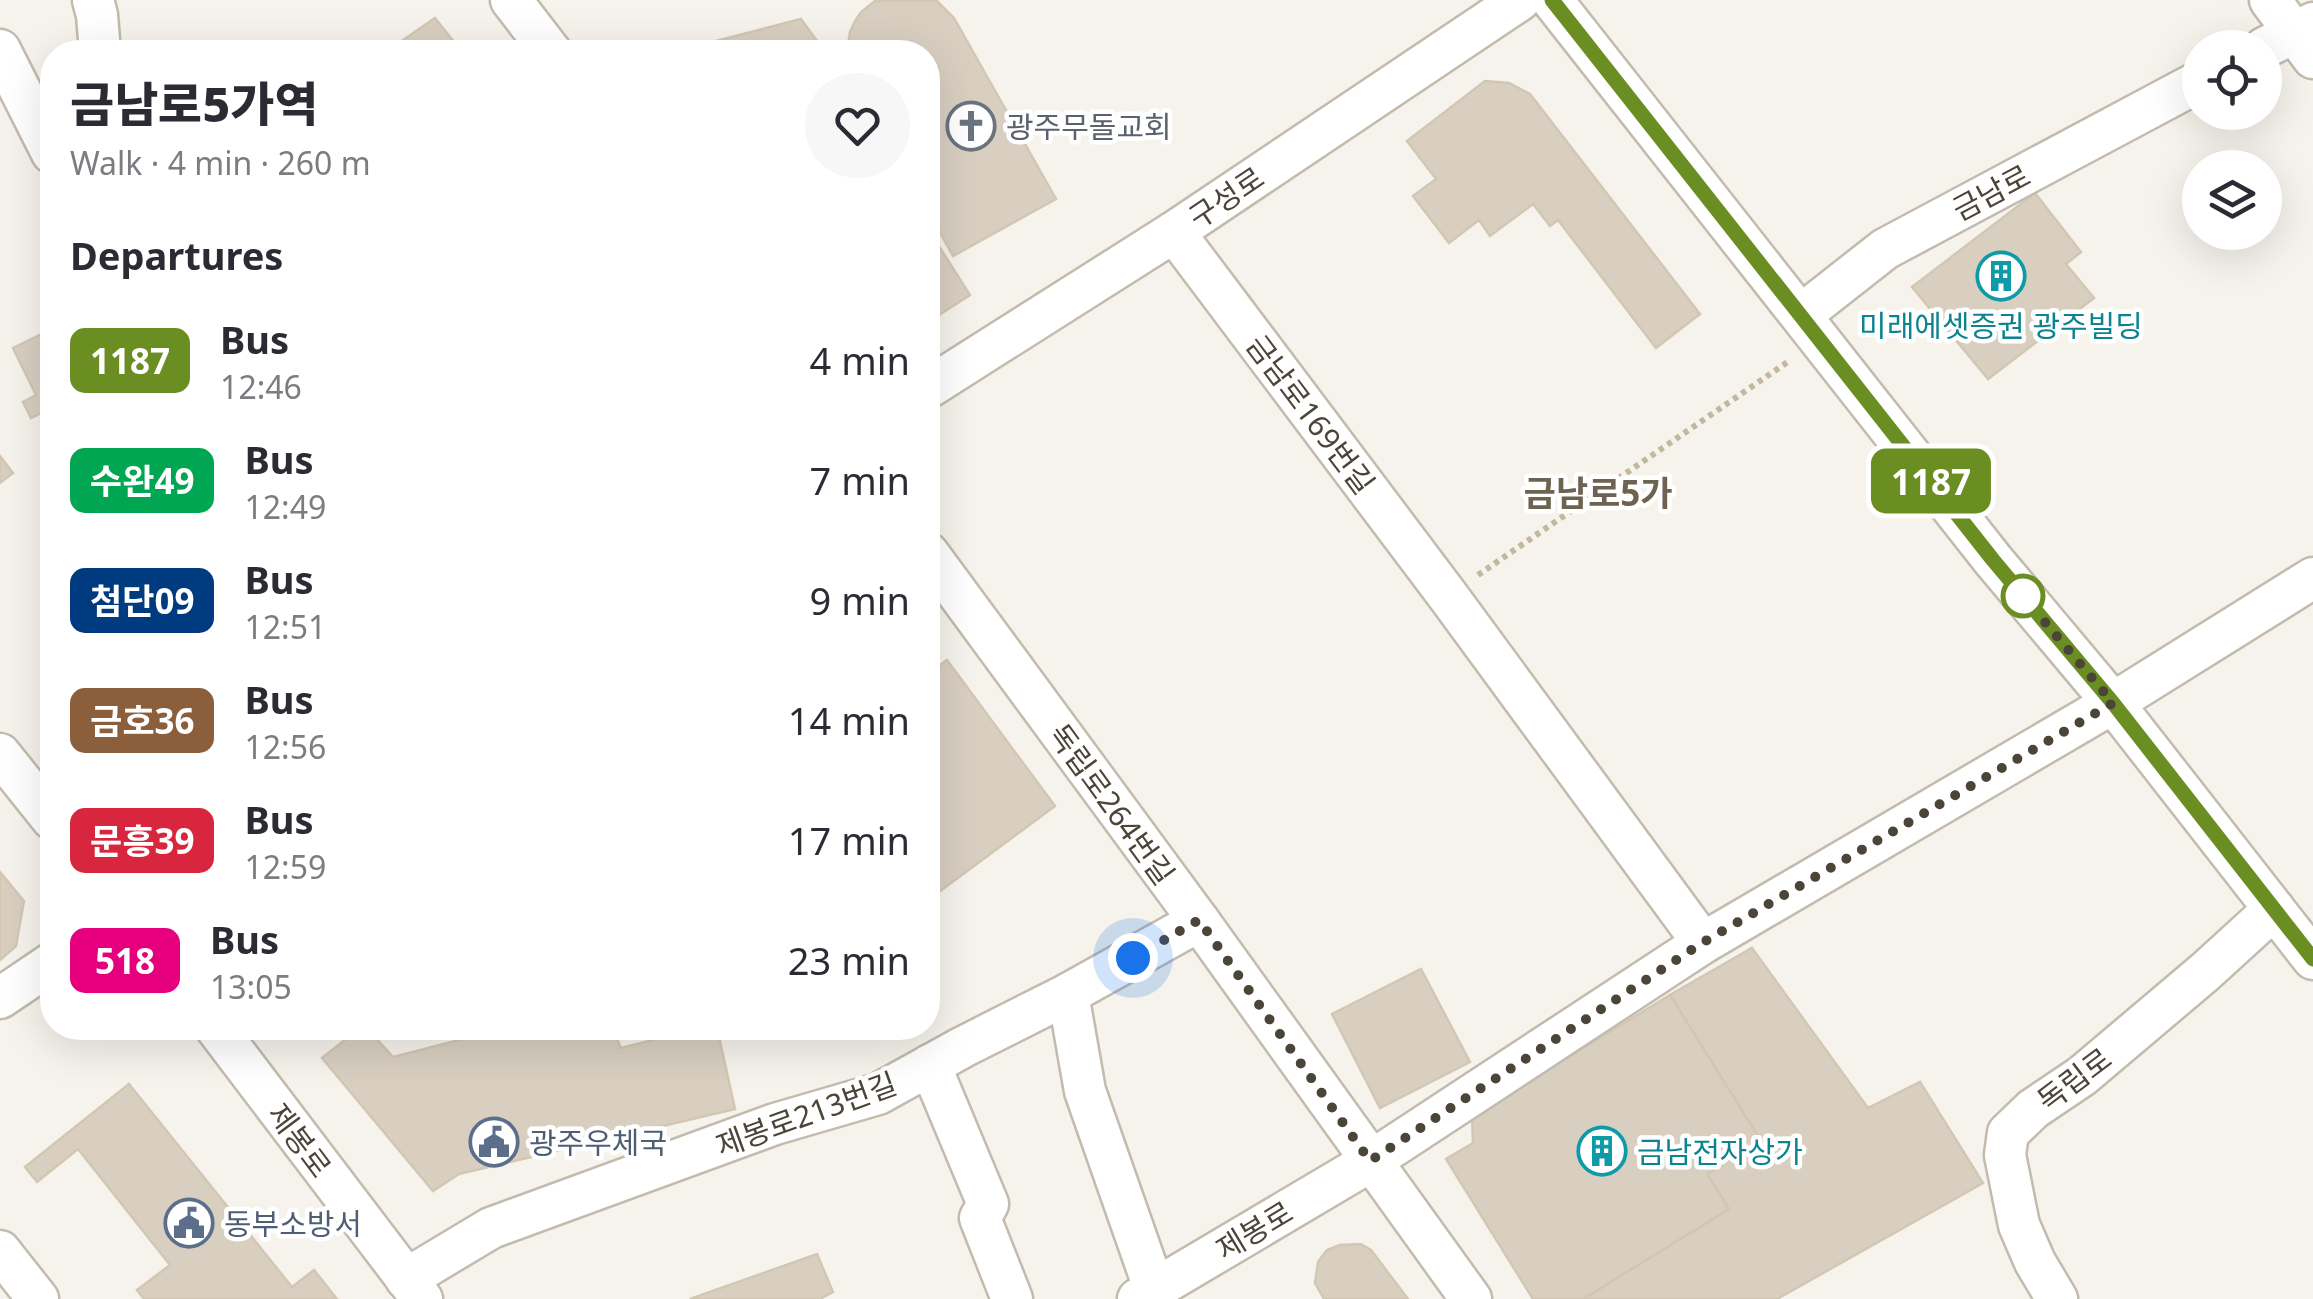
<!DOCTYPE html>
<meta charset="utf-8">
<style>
body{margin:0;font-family:"Noto Sans","Noto Sans KR",sans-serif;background:#f7f7f7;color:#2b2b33;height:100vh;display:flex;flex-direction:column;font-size:38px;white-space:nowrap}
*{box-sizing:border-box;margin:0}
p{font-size:32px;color:#7c7c81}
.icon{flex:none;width:55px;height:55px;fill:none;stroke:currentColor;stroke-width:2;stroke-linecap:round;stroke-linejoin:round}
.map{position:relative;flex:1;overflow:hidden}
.drawer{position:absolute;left:40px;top:40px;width:900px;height:1000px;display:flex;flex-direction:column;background:#fff;border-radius:40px;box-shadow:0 10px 40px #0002}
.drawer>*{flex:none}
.badge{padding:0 20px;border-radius:15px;font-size:35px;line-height:65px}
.controls{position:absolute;left:2182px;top:30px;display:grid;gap:20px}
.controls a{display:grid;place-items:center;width:100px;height:100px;border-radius:50%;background:#fff;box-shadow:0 10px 40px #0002;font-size:50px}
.you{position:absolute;width:50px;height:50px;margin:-25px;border:8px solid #fff;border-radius:50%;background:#1a73e8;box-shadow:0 0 0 15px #1a73e833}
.map>.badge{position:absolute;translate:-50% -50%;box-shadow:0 0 0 5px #fff}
h2{padding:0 30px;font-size:38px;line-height:90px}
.round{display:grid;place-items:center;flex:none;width:105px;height:105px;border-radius:52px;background:#f7f7f7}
.head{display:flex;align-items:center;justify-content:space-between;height:170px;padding:0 30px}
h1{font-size:48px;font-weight:800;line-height:75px}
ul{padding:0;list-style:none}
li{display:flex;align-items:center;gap:30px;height:120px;padding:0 30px}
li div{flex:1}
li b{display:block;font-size:38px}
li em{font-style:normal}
li .badge{min-width:110px;font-weight:700;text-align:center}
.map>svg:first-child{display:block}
.building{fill:#d8cfc1;stroke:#d3c7b4;stroke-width:2.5}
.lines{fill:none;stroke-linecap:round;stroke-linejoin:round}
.minor-casing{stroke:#c2bbae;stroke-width:45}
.path{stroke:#c4b79f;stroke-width:6;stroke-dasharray:5 5;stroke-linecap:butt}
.minor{stroke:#fff;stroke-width:40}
.line-casing{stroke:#fff;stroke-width:22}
.line{stroke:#6b8e23;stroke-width:15}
.walk{stroke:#4b4439;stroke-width:10;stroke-dasharray:0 18}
.stop-dot{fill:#fff;stroke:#6b8e23;stroke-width:5}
.labels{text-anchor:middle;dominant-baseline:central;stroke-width:9;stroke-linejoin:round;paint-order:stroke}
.worship-label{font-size:30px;fill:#5b616d;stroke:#fff;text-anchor:start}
.street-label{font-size:30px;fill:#4b4439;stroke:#fff}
.culture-label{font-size:30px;fill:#0d838f;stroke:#fff}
.service-label{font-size:30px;fill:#4e5e75;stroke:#fff;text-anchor:start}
.quarter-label{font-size:35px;font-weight:bold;fill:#6e6250;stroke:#fff}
</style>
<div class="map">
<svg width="2313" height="1299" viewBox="0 0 2313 1299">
<rect width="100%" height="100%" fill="#f6f3ec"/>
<g class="building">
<polygon points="936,0 954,18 1056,199 953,256 928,211 928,52 847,52 850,32 855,21 861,12 875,1"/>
<polygon points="435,18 462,52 386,52"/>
<polygon points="801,19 825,52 674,52"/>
<polygon points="507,45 511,52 482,52"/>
<polygon points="1485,81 1509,83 1530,94 1700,314 1656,348 1558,220 1550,226 1533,204 1490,236 1479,220 1449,243 1413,196 1436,179 1407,141"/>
<polygon points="2035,193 2081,252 2066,264 2094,298 1988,379 1912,287"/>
<polygon points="928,229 970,295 928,322"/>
<polygon points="52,329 52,408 31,418 23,402 36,395 13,348"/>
<polygon points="0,456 13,473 0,483"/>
<polygon points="947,660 1055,806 928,900 928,674"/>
<polygon points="0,872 24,901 16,946 0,960"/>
<polygon points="1752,948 1868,1108 1920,1082 1983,1183 1777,1299 1583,1299 1729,1209 1707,1174 1761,1141 1670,995"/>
<polygon points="1421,969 1470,1062 1380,1108 1332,1014"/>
<polygon points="1670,995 1761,1141 1707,1174 1729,1209 1583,1299 1533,1299 1446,1159 1473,1143 1472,1116"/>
<polygon points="360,1028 367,1028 393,1057 506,1028 612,1028 621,1048 701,1028 717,1028 735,1109 459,1174 433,1191 322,1058"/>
<polygon points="129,1084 292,1287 314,1270 337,1299 144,1299 137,1290 170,1265 78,1149 37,1182 25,1167"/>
<polygon points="1361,1244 1371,1250 1408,1299 1324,1299 1315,1283 1318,1262 1327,1250 1340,1245"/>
<polygon points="817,1254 833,1292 820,1299 690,1299"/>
</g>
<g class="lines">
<g class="minor-casing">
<g id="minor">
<polyline points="93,0 97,15 100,52"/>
<polyline points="511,0 551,52"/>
<polyline points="1552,0 1993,560 2113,703 2313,959"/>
<polyline points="2270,0 2313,58"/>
<polyline points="2264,48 2313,23"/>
<polyline points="0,50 52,153"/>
<polyline points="1174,232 1448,596 1703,943"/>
<polyline points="1801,315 1885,249 2200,81"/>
<polyline points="928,388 1174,232 1520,0"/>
<polyline points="928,553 1199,921 1471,1299"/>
<polyline points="0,754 52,819"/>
<polyline points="1068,994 1085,1091 1154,1288"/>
<polyline points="0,998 52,963"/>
<polyline points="216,1028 422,1299"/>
<polyline points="930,1065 988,1204 980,1218 1012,1299"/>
<polyline points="0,1251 38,1299"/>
<polyline points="406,1279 491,1228 775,1124 878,1094 963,1047 1068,994 1199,921"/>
<polyline points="1138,1299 1371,1161 1703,943 2113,703 2313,578"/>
<polyline points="2057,1299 2035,1262 2019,1225 2005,1155 2008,1133 2033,1109 2082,1076 2205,972 2274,909"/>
</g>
</g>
<polyline class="path" points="1478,575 1789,361"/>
<use href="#minor" class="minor"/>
</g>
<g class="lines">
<g class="line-casing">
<polyline id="line" points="1552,0 1993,560 2113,703 2313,959"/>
</g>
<use href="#line" class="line"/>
<polyline class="walk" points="1133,958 1199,920 1370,1161 1702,943 2113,703 2023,596"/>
</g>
<defs>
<g id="church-ring" transform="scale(2.5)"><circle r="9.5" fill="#fff" stroke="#6b7280" stroke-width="1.5"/><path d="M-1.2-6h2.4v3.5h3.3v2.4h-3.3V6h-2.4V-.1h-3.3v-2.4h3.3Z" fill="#6b7280"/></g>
<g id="building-ring" transform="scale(2.5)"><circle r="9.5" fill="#fff" stroke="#0f9aa8" stroke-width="1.5"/><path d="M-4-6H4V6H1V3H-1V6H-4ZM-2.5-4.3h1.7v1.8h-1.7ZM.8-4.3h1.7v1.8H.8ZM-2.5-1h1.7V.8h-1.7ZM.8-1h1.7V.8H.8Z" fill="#0f9aa8"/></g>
<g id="civic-ring" transform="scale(2.5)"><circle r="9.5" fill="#fff" stroke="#5c6f8a" stroke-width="1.5"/><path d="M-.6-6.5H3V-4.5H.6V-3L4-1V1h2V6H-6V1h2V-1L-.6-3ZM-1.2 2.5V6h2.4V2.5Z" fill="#5c6f8a"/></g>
</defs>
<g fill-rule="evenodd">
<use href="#church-ring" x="971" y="126"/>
<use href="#building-ring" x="2001" y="276"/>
<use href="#civic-ring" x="494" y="1142"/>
<use href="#building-ring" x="1602" y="1151"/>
<use href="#civic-ring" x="189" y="1223"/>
</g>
<circle class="stop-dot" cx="2023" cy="596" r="20"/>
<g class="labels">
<g class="worship-label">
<text x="1006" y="126">광주무돌교회</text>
</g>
<g class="street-label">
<text transform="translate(1991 192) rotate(-28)">금남로</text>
<text transform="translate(1226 197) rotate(-34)">구성로</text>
<text transform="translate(1311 414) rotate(53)">금남로169번길</text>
<text transform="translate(1112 804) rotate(54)">독립로264번길</text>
<text transform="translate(2074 1079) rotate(-37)">독립로</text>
<text transform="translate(806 1114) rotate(-20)">제봉로213번길</text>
<text transform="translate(300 1140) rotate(53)">제봉로</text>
<text transform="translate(1254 1230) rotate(-31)">제봉로</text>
</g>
<g class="culture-label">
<text x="2001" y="325">미래에셋증권 광주빌딩</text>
<text x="1637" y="1151" text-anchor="start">금남전자상가</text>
</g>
<g class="service-label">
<text x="529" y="1142">광주우체국</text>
<text x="224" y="1223">동부소방서</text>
</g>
<g class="quarter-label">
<text x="1598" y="492">금남로5가</text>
</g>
</g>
</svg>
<div class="controls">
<a><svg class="icon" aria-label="locate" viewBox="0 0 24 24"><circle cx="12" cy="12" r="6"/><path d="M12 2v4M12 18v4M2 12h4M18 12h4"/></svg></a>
<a><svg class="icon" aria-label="layers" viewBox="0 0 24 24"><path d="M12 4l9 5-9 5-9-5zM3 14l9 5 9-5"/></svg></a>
</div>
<div class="you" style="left:1133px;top:958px"></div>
<b class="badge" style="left:1931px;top:481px;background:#6b8e23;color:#fff">1187</b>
<section class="drawer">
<div class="head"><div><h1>금남로5가역</h1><p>Walk · 4 min · 260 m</p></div><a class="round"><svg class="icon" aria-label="heart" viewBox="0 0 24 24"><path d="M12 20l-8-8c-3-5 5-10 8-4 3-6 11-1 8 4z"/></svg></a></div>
<h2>Departures</h2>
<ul>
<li><span class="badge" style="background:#6b8e23;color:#fff">1187</span><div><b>Bus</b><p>12:46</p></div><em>4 min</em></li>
<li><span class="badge" style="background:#00a651;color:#fff">수완49</span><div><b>Bus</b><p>12:49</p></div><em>7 min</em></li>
<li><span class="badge" style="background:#003b80;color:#fff">첨단09</span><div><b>Bus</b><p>12:51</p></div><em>9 min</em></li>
<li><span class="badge" style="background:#8b5e3c;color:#fff">금호36</span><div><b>Bus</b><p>12:56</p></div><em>14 min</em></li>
<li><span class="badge" style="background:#d7263d;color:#fff">문흥39</span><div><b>Bus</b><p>12:59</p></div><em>17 min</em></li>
<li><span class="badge" style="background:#e6007e;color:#fff">518</span><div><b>Bus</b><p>13:05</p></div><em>23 min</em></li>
</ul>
</section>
</div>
